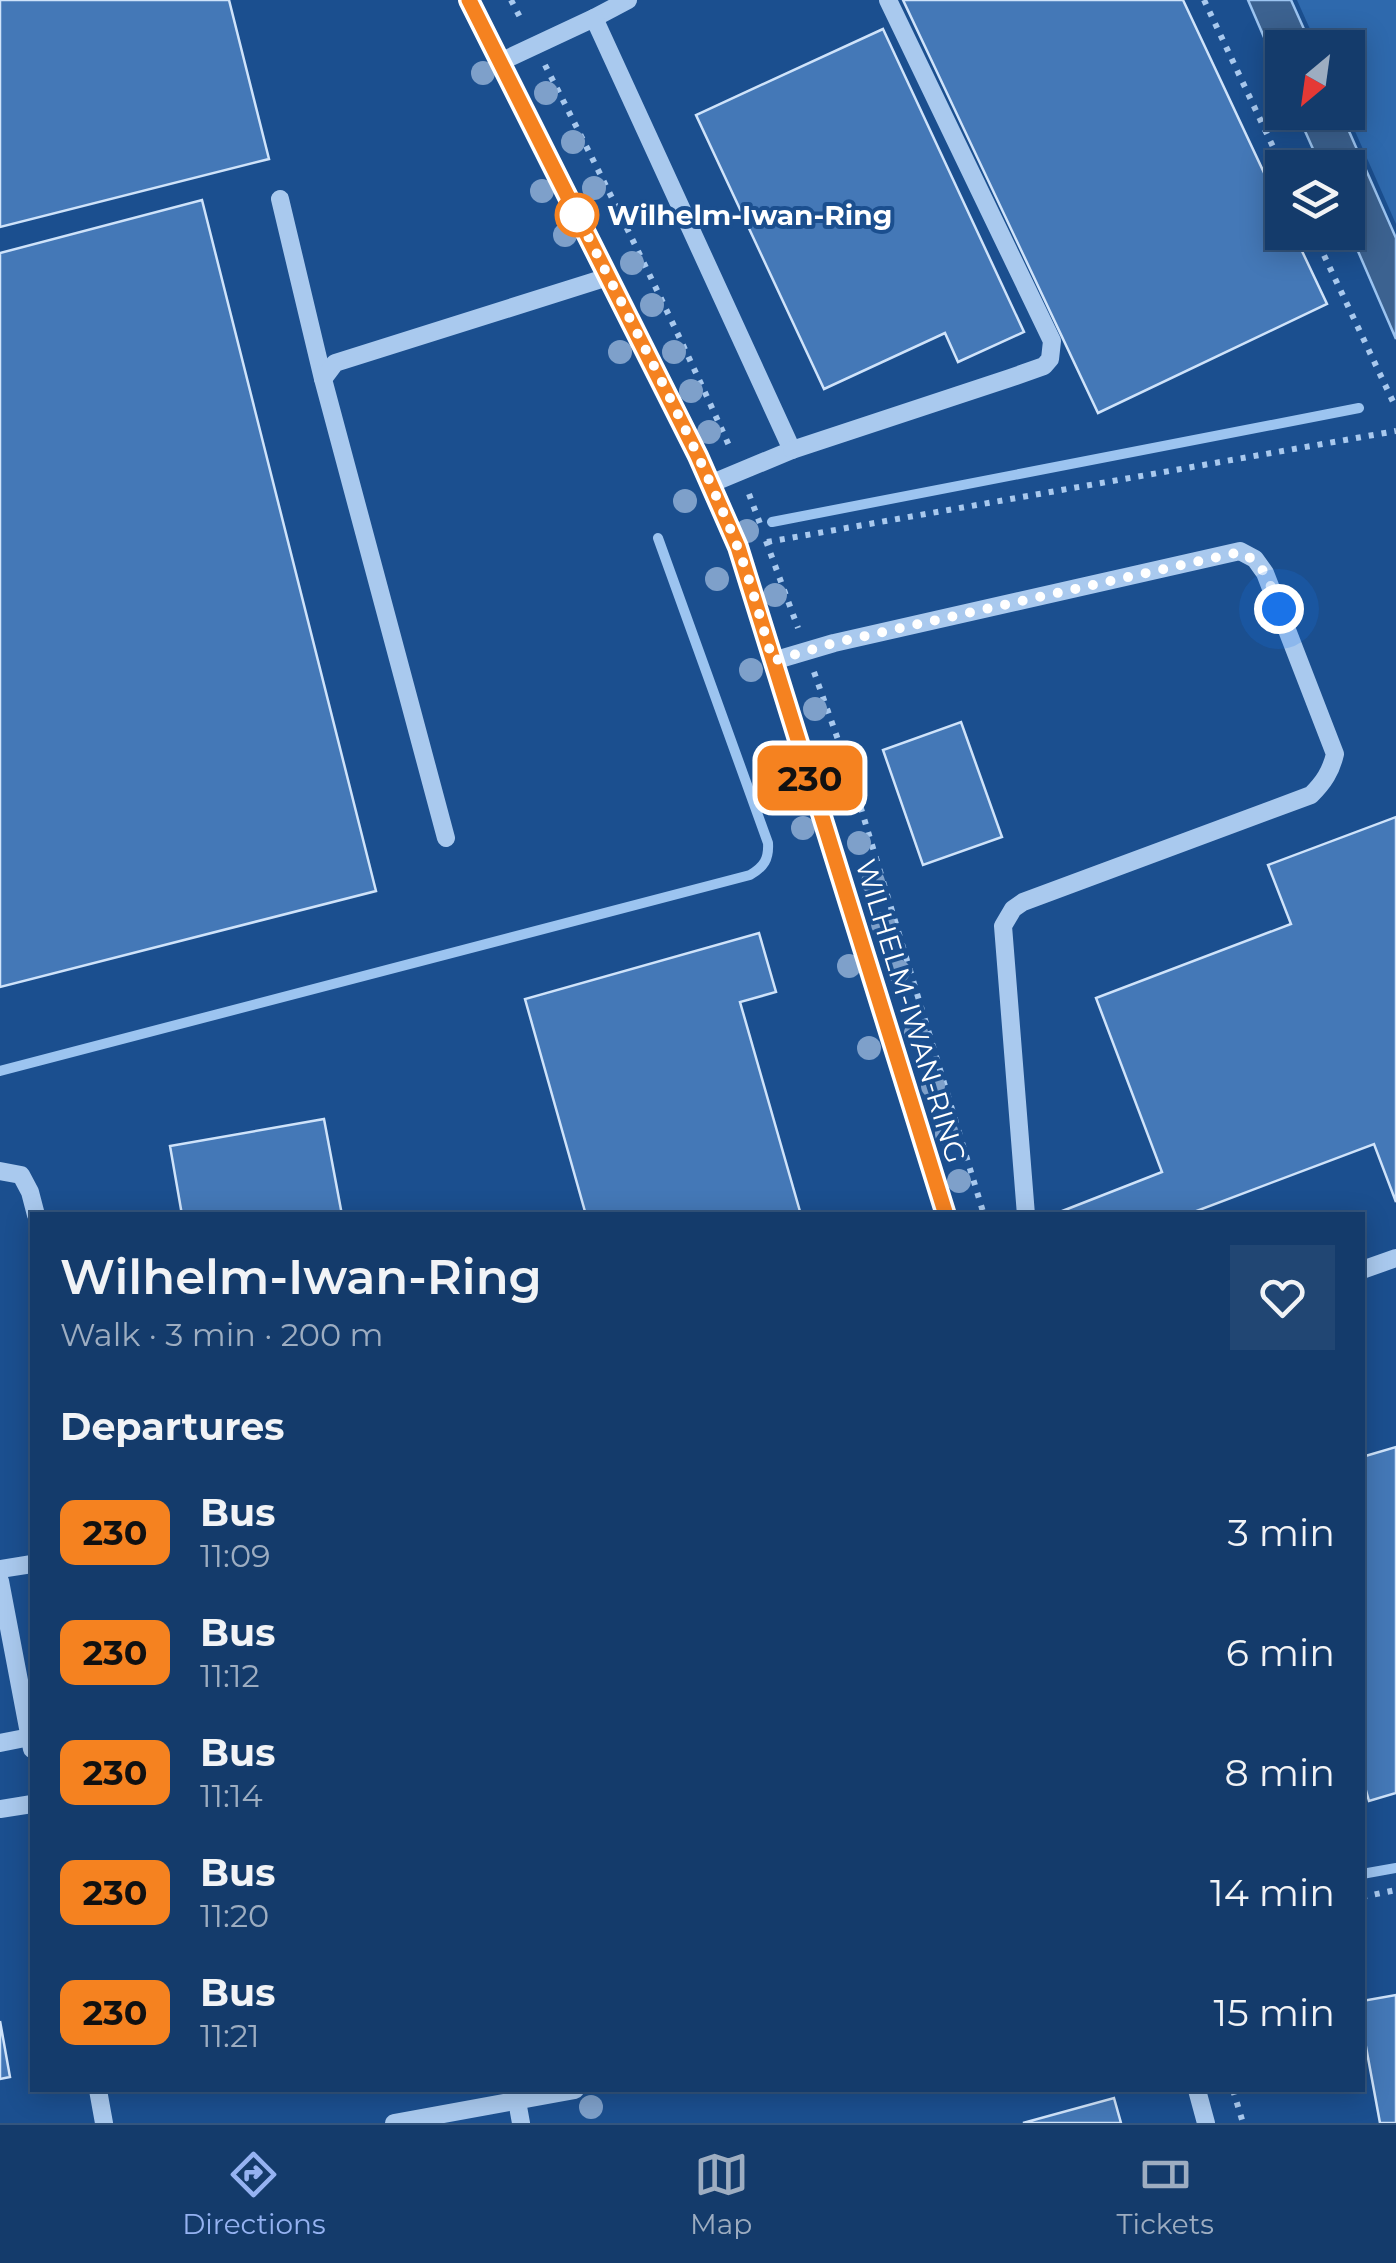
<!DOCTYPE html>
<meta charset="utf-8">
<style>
body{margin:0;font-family:Montserrat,sans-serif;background:#214673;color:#f1f3f6;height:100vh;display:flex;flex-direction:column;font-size:38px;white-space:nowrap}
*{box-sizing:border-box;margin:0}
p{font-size:32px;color:#9dadc1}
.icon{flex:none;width:55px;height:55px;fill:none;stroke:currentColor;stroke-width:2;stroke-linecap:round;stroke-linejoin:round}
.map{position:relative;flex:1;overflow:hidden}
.sheet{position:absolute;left:30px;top:1212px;width:1335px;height:880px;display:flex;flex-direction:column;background:#143b6b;border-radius:0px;box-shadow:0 5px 25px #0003,0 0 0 2px #33557e}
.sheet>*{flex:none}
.badge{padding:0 20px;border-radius:15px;font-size:35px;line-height:65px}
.needle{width:65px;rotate:209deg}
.controls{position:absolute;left:1265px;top:30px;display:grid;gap:20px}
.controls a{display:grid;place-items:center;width:100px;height:100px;border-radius:0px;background:#143b6b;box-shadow:0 5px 25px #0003,0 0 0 2px #33557e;font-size:50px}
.you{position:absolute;width:50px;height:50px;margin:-25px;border:8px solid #fff;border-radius:50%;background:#1a73e8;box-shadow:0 0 0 15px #1a73e833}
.map>.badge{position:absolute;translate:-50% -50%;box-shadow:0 0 0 5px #fff}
h2{padding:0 30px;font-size:38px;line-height:90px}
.round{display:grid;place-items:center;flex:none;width:105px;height:105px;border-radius:0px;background:#214673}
.summary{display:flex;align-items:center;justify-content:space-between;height:170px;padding:0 30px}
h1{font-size:48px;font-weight:600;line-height:75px}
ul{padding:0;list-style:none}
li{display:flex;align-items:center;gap:30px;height:120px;padding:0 30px}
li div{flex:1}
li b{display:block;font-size:38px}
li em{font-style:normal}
li .badge{min-width:110px;font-weight:700;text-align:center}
.tabs{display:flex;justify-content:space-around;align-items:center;height:140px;border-top:2px solid #33557e;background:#143b6b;font-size:28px;color:#9dadc1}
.tabs a{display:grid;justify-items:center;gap:5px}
.tabs .current{color:#95b2f1}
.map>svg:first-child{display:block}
.green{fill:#2e69ad}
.water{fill:#3c6290;stroke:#9cc4f0;stroke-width:2.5}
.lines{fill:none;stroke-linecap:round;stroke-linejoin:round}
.stream{stroke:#9cc4f0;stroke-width:10}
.building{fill:#4478b7;stroke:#cfe3fa;stroke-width:2.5}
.path{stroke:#a9c9ee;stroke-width:6;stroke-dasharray:5 8;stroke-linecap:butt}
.minor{stroke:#a9c9ee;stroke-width:18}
.tree{fill:#7ea0ca}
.line-casing{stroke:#fff;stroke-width:22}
.line{stroke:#f58220;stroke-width:15}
.walk{stroke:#fff;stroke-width:10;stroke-dasharray:0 18}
.stop-dot{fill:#fff;stroke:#f58220;stroke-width:5}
.labels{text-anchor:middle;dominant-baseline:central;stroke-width:8;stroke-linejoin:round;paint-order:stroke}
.stop-label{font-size:28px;font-weight:bold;fill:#fff;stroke:#1b4f8f;text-anchor:start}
.street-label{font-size:28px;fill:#fff;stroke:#1b4f8f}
</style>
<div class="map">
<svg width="1396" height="2123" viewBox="0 0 1396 2123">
<rect width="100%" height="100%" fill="#1b4f8f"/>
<polygon class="green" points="1297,0 1396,0 1396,224 1347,113 1348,48 1318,47"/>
<g class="water">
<polygon points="1248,0 1291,0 1312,47 1282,48 1282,79"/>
<polygon points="1297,113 1341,113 1396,238 1396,339 1348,228 1348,168 1321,167"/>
</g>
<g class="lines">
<g class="stream">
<polyline points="772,522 1359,408"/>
<path d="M0 1071 750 875C764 867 769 859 768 843L658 538"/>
<polyline points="1362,1874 1396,1868"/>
</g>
</g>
<g class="building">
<polygon points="0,0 229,0 269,159 0,227"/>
<polygon points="903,0 1183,0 1282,211 1282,232 1293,232 1327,304 1098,413"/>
<polygon points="883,29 1024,332 958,362 945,333 824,389 696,115"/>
<polygon points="202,200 376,891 0,987 0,253"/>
<polygon points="961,722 1002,837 923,865 883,750"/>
<polygon points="1396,817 1396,1202 1374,1144 1186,1215 1052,1215 1162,1172 1096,998 1291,924 1268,865"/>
<polygon points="759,933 776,992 740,1002 801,1215 586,1215 525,999"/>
<polygon points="324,1119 342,1215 182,1215 170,1146"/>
<polygon points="1396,1447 1396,1793 1369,1801 1365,1787 1362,1787 1362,1457"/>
<polygon points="1396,1995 1396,2123 1380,2123 1362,2025 1362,2001"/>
<polygon points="0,2021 10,2077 0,2079"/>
<polygon points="1114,2098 1121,2123 1023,2123"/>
</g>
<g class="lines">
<g class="path">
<polyline points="511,0 523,23"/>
<polyline points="1204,0 1283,168"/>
<path d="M545 65C610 192 673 320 731 450"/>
<polyline points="1313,232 1396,408"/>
<polyline points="749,494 762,529"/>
<polyline points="766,541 798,628"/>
<polyline points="767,542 1396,431"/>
<polyline points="814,672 853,782 984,1215"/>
<polyline points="1362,1897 1396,1890"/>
<polyline points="1233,2090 1243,2123"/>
</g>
<g class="minor">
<polyline points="469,0 698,457 738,547 946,1215"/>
<polyline points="594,18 628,0"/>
<polyline points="500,62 594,18 792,450 710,484"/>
<polyline points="280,199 323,379"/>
<polyline points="792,450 1010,378 1044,366 1050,359 1052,341 888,0"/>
<path d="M773 661 834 643 1240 551 1255 559 1265 573 1335 754C1331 771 1324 782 1311 795L1023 902 1013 909 1003 926 1026 1215"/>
<polyline points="446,838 323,379 335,363 608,277"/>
<polyline points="0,1171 21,1175 30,1192 36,1215"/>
<polyline points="1362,1270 1396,1258"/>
<polyline points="0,1569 32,1564"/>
<polyline points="0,1581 32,1749"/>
<polyline points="0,1743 30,1737"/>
<polyline points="0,1809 32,1804"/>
<polyline points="98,2090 104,2123"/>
<polyline points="1197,2090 1206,2123"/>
<polyline points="517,2101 521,2123"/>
<polyline points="394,2123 575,2090"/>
</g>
</g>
<g class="tree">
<circle cx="483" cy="73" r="12"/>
<circle cx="546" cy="93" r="12"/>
<circle cx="573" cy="142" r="12"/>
<circle cx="594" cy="188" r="12"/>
<circle cx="542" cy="191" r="12"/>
<circle cx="565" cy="235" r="12"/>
<circle cx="632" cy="263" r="12"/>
<circle cx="652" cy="305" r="12"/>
<circle cx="620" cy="352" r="12"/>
<circle cx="674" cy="352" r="12"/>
<circle cx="691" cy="391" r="12"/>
<circle cx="709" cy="432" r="12"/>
<circle cx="685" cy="501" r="12"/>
<circle cx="747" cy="531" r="12"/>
<circle cx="717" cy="579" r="12"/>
<circle cx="775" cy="595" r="12"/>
<circle cx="751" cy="670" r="12"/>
<circle cx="815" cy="709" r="12"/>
<circle cx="830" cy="753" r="12"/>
<circle cx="844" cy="798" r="12"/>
<circle cx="803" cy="828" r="12"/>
<circle cx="859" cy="843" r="12"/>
<circle cx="873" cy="882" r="12"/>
<circle cx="883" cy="924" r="12"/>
<circle cx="849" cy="966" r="12"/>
<circle cx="898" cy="971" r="12"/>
<circle cx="916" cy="1033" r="12"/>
<circle cx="869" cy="1048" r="12"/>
<circle cx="933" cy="1086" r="12"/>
<circle cx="947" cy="1134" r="12"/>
<circle cx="959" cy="1181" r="12"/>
<circle cx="591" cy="2107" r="12"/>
</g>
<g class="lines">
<g class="line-casing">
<polyline id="line" points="469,0 698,456 738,547 946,1215"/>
</g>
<use href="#line" class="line"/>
<path class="walk" d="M577 215 575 210C629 320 690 429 736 543 751 581 761 622 773 661L834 643 1240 552C1267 565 1269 583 1279 609"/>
</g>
<circle class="stop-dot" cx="577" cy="215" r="20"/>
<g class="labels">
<g class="stop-label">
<text x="607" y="215">Wilhelm-Iwan-Ring</text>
</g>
<g class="street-label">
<text transform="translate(911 1011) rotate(73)">WILHELM-IWAN-RING</text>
</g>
</g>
</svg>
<div class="controls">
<a><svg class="needle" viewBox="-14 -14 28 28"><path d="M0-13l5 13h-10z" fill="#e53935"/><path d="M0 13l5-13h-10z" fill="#9dadc1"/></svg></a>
<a><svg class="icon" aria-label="layers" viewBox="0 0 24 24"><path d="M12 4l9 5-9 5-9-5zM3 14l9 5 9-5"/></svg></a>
</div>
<div class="you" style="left:1279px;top:609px"></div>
<b class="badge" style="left:810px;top:778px;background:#f58220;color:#111">230</b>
<section class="sheet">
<div class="summary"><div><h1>Wilhelm-Iwan-Ring</h1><p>Walk · 3 min · 200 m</p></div><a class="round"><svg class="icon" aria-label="heart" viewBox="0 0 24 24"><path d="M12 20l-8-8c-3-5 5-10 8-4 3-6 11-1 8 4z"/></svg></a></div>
<h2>Departures</h2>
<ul>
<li><span class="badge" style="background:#f58220;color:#111">230</span><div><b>Bus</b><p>11:09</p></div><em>3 min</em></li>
<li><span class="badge" style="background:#f58220;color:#111">230</span><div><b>Bus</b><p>11:12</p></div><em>6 min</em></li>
<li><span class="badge" style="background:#f58220;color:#111">230</span><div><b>Bus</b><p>11:14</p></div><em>8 min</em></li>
<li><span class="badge" style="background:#f58220;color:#111">230</span><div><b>Bus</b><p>11:20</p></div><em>14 min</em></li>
<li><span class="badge" style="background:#f58220;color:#111">230</span><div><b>Bus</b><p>11:21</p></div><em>15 min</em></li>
</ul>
</section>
</div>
<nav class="tabs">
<a class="current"><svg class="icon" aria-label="directions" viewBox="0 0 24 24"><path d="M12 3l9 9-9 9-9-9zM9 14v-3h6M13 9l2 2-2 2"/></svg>Directions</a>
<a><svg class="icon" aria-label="map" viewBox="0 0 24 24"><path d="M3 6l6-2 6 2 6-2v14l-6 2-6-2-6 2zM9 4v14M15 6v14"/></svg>Map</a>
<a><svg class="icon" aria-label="tickets" viewBox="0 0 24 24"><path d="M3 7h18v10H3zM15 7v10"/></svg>Tickets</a>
</nav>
